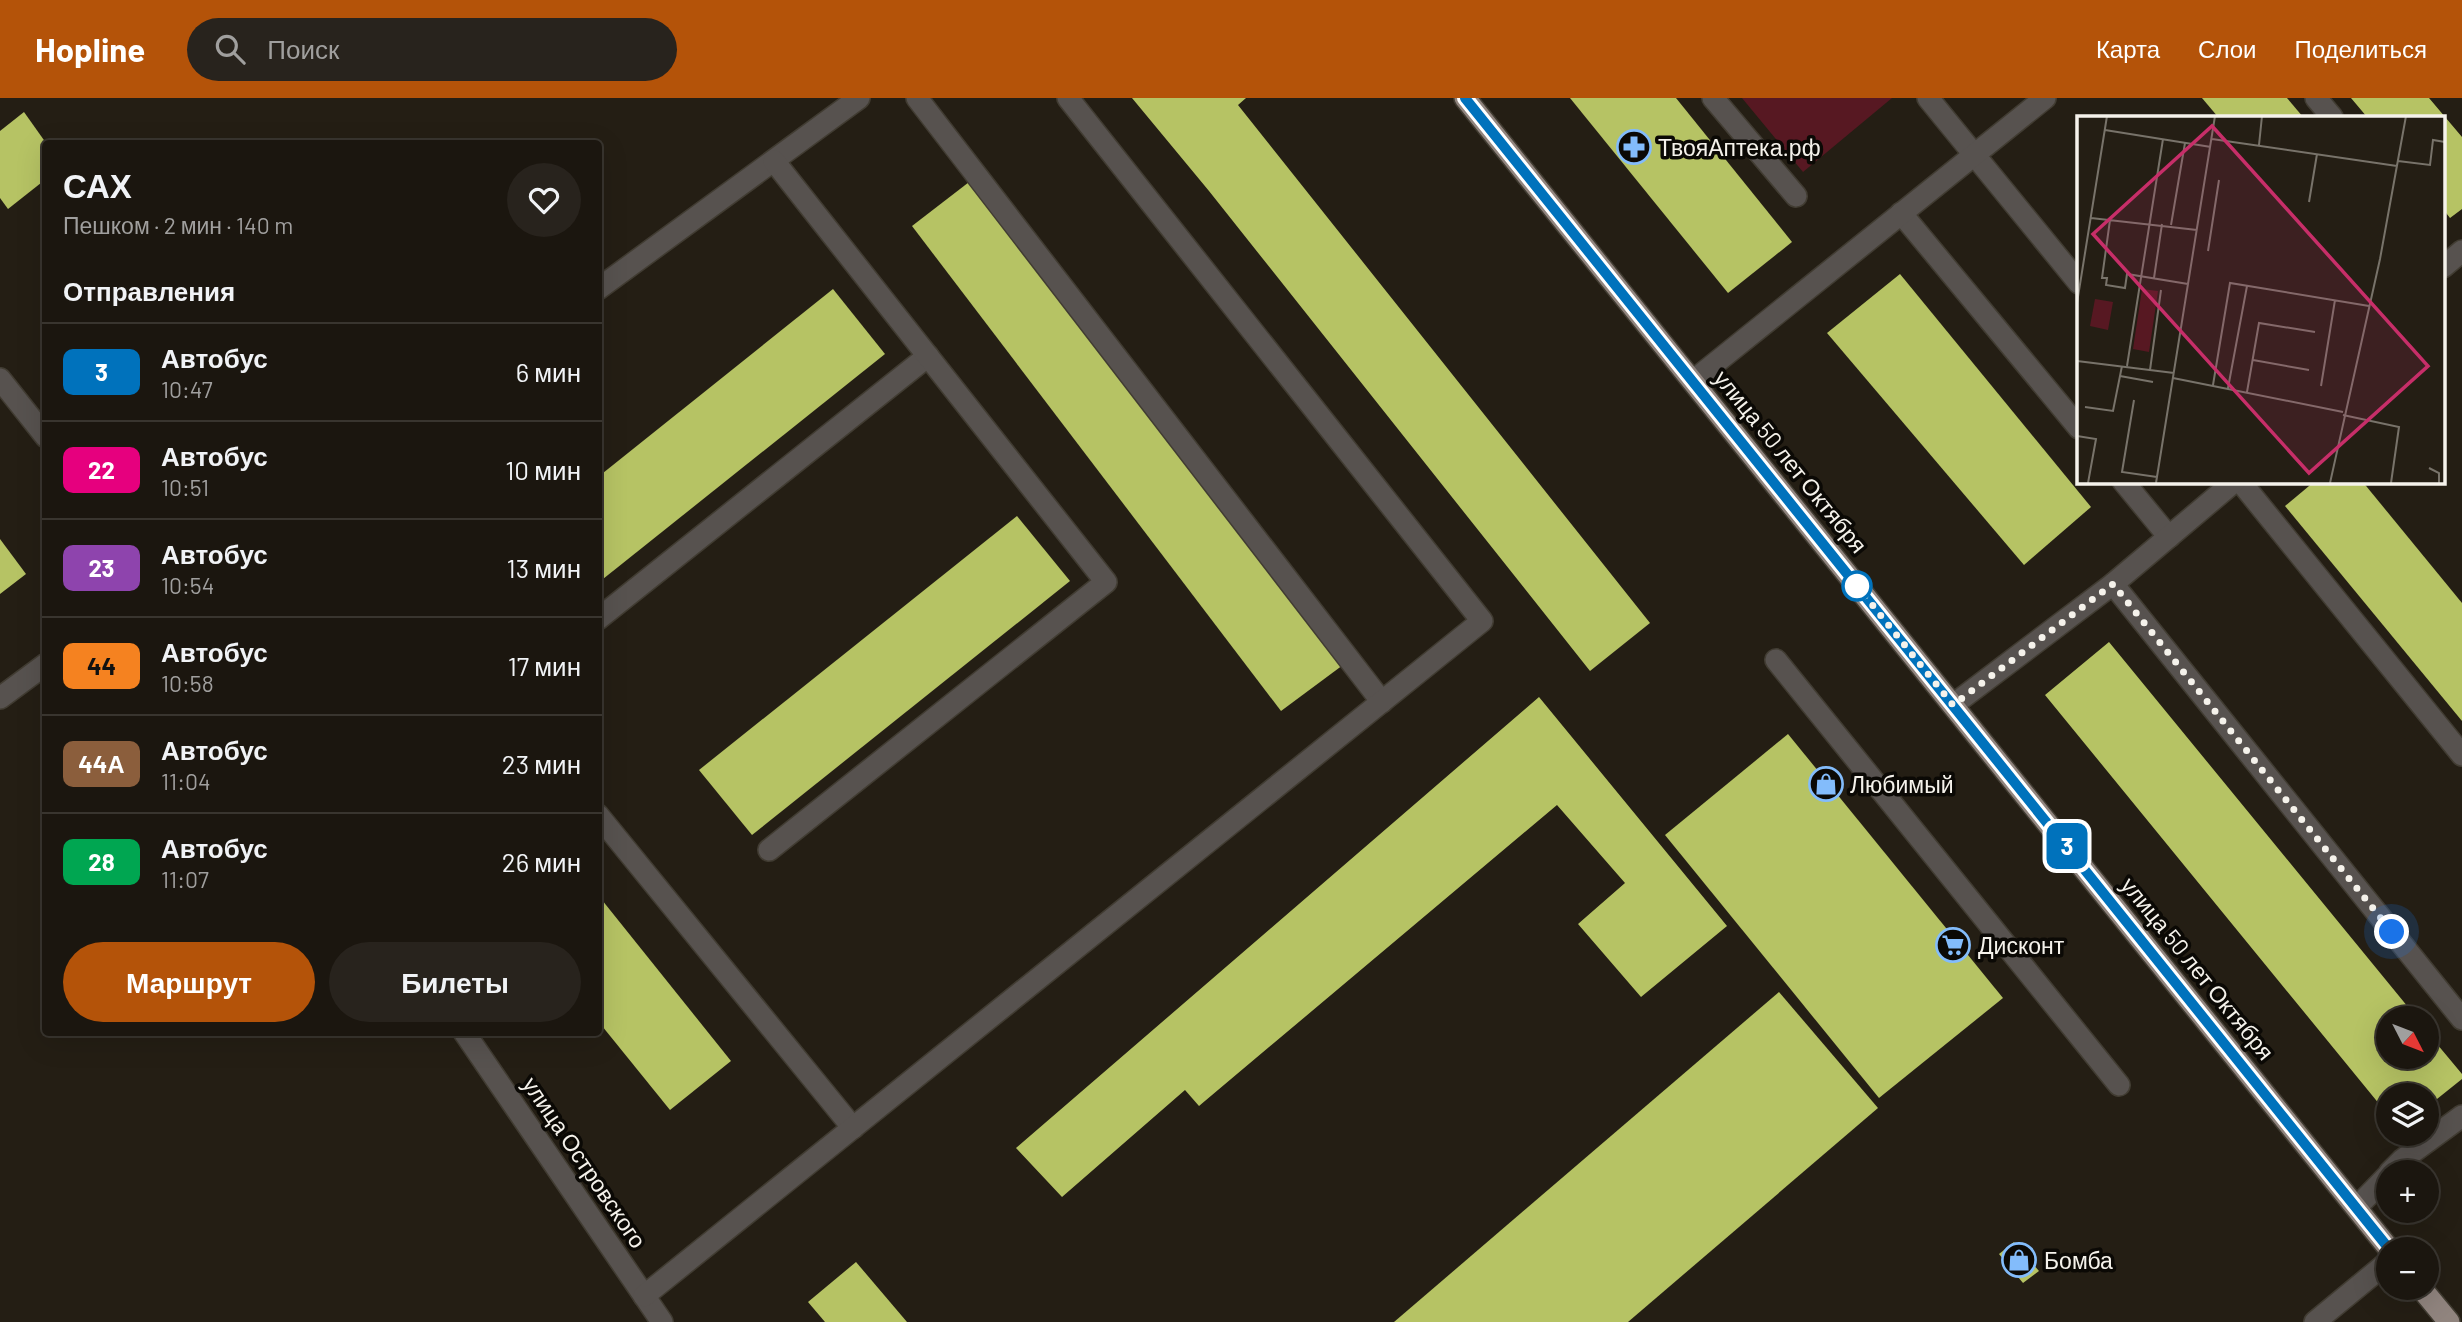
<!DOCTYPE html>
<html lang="ru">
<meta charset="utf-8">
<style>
body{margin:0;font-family:Barlow,sans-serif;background:#28231d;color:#f1f3f6;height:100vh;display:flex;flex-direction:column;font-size:26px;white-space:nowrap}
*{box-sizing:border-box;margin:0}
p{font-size:23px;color:#a09f9e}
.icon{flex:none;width:38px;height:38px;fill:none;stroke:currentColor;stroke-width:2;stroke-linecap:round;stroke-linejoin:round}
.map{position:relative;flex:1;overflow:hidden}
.drawer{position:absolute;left:42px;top:42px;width:560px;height:896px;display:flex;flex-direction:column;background:#1b160f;border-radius:7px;box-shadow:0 7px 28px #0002,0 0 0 2px #39352f}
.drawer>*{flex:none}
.badge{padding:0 14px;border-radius:10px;font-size:24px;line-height:46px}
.needle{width:46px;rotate:132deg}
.fabs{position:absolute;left:2376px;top:908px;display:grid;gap:14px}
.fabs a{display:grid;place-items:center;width:63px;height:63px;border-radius:50%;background:#1b160f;box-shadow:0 7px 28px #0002,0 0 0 2px #39352f;font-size:35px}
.you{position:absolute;width:35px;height:35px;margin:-18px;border:5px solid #fff;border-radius:50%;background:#1a73e8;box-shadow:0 0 0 10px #1a73e833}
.map>.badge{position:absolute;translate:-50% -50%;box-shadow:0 0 0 4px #fff}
h2{padding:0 21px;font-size:26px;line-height:63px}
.round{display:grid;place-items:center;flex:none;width:74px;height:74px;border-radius:37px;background:#28231d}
.headline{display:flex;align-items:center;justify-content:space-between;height:119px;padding:0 21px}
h1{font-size:33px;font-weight:700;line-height:52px}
.cta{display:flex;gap:14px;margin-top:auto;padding:14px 21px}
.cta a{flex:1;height:80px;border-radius:42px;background:#b45309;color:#fff;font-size:28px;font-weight:700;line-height:80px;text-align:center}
.cta a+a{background:#28231d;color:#f1f3f6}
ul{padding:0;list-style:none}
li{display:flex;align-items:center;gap:21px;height:98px;padding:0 21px;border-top:2px solid #39352f}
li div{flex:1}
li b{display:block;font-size:26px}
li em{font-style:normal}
li .badge{min-width:77px;font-weight:700;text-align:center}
header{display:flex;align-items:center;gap:42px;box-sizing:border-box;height:98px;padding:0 35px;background:#b45309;color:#fff}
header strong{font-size:33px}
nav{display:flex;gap:38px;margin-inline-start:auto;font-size:24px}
.search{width:490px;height:63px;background:#28231d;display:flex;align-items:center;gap:18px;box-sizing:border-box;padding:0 24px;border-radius:38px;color:#a09f9e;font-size:26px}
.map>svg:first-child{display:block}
.green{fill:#571822}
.building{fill:#b6c364}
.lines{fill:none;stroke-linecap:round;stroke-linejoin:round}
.minor-casing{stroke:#413c32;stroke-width:24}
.major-casing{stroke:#413c32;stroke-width:24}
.minor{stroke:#57524f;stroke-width:21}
.major{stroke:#90847e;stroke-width:21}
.line-casing{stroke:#fff;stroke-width:16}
.line{stroke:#0072bc;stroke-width:10}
.walk{stroke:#f5f2eb;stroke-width:7;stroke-dasharray:0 12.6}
.stop-dot{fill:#fff;stroke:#0072bc;stroke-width:3.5}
.labels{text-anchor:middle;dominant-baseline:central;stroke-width:7;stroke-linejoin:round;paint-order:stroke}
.poi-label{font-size:23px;fill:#f5f2eb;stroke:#0b0905;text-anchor:start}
.street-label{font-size:23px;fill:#f5f2eb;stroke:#0b0905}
.inset-road{fill:none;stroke:#78736a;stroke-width:2}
.view{fill:#c72e69;fill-opacity:0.15;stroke:#c72e69;stroke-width:3.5}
.inset-edge{fill:none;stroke:#f5f2eb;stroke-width:3.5}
</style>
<header>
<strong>Hopline</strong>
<div class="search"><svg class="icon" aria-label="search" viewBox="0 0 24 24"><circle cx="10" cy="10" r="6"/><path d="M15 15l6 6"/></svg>Поиск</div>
<nav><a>Карта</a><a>Слои</a><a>Поделиться</a></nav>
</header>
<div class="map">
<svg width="2462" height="1224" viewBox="0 0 2462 1224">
<rect width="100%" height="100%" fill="#241e14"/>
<polygon class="green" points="1742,0 1892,0 1803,74"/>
<g class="building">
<polygon points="1132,0 1246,0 1238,7 1650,525 1590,573 1209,93"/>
<polygon points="1570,0 1676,0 1792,144 1728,195"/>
<polygon points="2202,0 2287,0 2303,19 2218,19"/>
<polygon points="2351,0 2429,0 2462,39 2462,111 2450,120 2443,111 2443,19 2367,19"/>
<polygon points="24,14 46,45 46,81 8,111 0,100 0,33"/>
<polygon points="973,81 1343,567 1281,613 912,128"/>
<polygon points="1900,176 2091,409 2024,467 1827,235"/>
<polygon points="833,191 885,256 598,485 598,379"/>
<polygon points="2315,383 2362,383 2462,505 2462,623 2285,408"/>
<polygon points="1017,418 1070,483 752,737 699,672"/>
<polygon points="0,441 26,476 0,496"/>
<polygon points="2109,544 2417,920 2389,920 2389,959 2427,959 2427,934 2462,976 2462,981 2427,1009 2427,998 2389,998 2389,1018 2045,597"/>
<polygon points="1539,599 1727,828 1641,899 1578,826 1625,785 1557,707 1199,1008 1185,992 1062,1099 1016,1050"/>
<polygon points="1788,636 2003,900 1879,1000 1665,737"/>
<polygon points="598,797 731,963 670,1012 598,923"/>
<polygon points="1779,894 1878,1010 1628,1224 1394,1224"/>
<polygon points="2014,1144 2039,1173 2023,1185 1999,1156"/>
<polygon points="856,1164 907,1224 825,1224 808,1204"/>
</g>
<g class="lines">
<g class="minor-casing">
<g id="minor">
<polyline points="917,0 1382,604"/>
<polyline points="1713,0 1796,98"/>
<polyline points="1928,0 2079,185"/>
<polyline points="2316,0 2332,19"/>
<polyline points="1901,115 2079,330"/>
<polyline points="2443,169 2462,153"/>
<polyline points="598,191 859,0"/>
<polyline points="0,281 46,339"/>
<polyline points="1693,283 2045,0"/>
<polyline points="2123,383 2169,439"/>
<polyline points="2240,383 2462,657"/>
<polyline points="2113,486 2462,921"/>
<polyline points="598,521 928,258"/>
<polyline points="1776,562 2119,987"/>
<polyline points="0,600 46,566"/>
<polyline points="1953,607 2113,486 2235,383"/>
<polyline points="598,717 853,1030"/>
<polyline points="769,752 1106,484 774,63"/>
<polyline points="464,934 662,1224"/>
<polyline points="2390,1074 2402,1062 2462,1018"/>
<polyline points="2357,1109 2389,1076"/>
<polyline points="644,1198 1482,523 1068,0"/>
<polyline points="2315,1224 2389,1163"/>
</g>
</g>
<g class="major-casing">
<g id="major">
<polyline points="1465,0 2390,1152"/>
<polyline points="2421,1190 2449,1224"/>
</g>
</g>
<use href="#minor" class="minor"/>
<use href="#major" class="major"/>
</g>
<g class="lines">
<g class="line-casing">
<polyline id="line" points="1465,0 2390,1152"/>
</g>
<use href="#line" class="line"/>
<polyline class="walk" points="1857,488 1953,607 2113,486 2392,834"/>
</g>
<defs>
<g id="pharmacy-ring" transform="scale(1.75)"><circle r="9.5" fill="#0b0905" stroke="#83bcfb" stroke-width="1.5"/><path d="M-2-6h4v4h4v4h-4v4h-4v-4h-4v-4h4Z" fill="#83bcfb"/></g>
<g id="shop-ring" transform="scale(1.75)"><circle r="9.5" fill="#0b0905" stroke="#83bcfb" stroke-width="1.5"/><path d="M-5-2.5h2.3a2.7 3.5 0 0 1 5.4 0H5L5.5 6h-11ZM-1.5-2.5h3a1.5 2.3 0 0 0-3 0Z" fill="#83bcfb"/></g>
<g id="supermarket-ring" transform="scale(1.75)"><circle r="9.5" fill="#0b0905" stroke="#83bcfb" stroke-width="1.5"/><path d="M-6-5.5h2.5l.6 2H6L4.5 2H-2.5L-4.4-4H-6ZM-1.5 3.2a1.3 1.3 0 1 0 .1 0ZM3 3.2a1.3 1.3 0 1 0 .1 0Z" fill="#83bcfb"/></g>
</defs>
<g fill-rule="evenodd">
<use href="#pharmacy-ring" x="1634" y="49"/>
<use href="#shop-ring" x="1826" y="686"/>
<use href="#supermarket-ring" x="1953" y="847"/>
<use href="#shop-ring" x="2019" y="1162"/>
</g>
<circle class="stop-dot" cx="1857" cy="488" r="14"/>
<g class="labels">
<g class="poi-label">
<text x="1658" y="49">ТвояАптека.рф</text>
<text x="1850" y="686">Любимый</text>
<text x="1978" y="847">Дисконт</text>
<text x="2044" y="1162">Бомба</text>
</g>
<g class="street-label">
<text transform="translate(1791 363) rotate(51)">улица 50 лет Октября</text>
<text transform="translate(2198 870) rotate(51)">улица 50 лет Октября</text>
<text transform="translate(585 1064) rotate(56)">улица Островского</text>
</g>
</g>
<g transform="translate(2077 18)">
<rect width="368" height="368" fill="#241e14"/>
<path d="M65 173 81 175 72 236 56 233ZM18 183 36 186 31 214 13 210Z" fill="#571822"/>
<path class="inset-road" d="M28 14 134 31M135 23 320 50M182 29 185 0M321 45 353 49 356 24 368 26M232 86 240 38M14 102 120 114M33 104 25 162H30L29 169 48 172 50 158 111 168M94 109 108 27M131 135 142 64M77 162 85 108M0 187 30 0M176 244 232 254M0 245 97 257M50 250 86 23M73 254 84 174M43 260 76 266M96 262 266 296M136 269 153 167 292 190M244 270 258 184M151 272 170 170M170 276 182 207 238 216M57 284 45 356 80 361M8 291 36 295 45 250M266 299 322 311 314 367M0 320 19 323 11 367M352 352 362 357V367M79 367 138 0M253 367 303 143 329 0"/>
<path class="view" d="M135 10 351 250 232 357 16 118Z"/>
<rect width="368" height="368" class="inset-edge"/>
</g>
</svg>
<div class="fabs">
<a><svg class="needle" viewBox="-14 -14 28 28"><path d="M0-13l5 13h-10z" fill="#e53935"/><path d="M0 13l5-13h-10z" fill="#a09f9e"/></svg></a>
<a><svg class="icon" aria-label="layers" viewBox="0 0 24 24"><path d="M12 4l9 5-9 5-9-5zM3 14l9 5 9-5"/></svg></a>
<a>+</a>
<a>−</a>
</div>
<div class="you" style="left:2392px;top:834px"></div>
<b class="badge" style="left:2067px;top:748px;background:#0072bc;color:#fff">3</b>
<section class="drawer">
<div class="headline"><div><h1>САХ</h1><p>Пешком · 2 мин · 140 m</p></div><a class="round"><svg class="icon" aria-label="heart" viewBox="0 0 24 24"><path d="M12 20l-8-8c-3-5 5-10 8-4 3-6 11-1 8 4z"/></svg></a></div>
<h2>Отправления</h2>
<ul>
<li><span class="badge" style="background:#0072bc;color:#fff">3</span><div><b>Автобус</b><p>10:47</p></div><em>6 мин</em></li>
<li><span class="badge" style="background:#e6007e;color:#fff">22</span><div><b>Автобус</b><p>10:51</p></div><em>10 мин</em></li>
<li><span class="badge" style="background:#8e44ad;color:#fff">23</span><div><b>Автобус</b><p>10:54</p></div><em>13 мин</em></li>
<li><span class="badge" style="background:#f58220;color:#111">44</span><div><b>Автобус</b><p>10:58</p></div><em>17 мин</em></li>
<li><span class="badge" style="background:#8b5e3c;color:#fff">44А</span><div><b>Автобус</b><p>11:04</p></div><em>23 мин</em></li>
<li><span class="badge" style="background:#00a651;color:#fff">28</span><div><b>Автобус</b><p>11:07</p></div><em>26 мин</em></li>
</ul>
<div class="cta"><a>Маршрут</a><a>Билеты</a></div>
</section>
</div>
